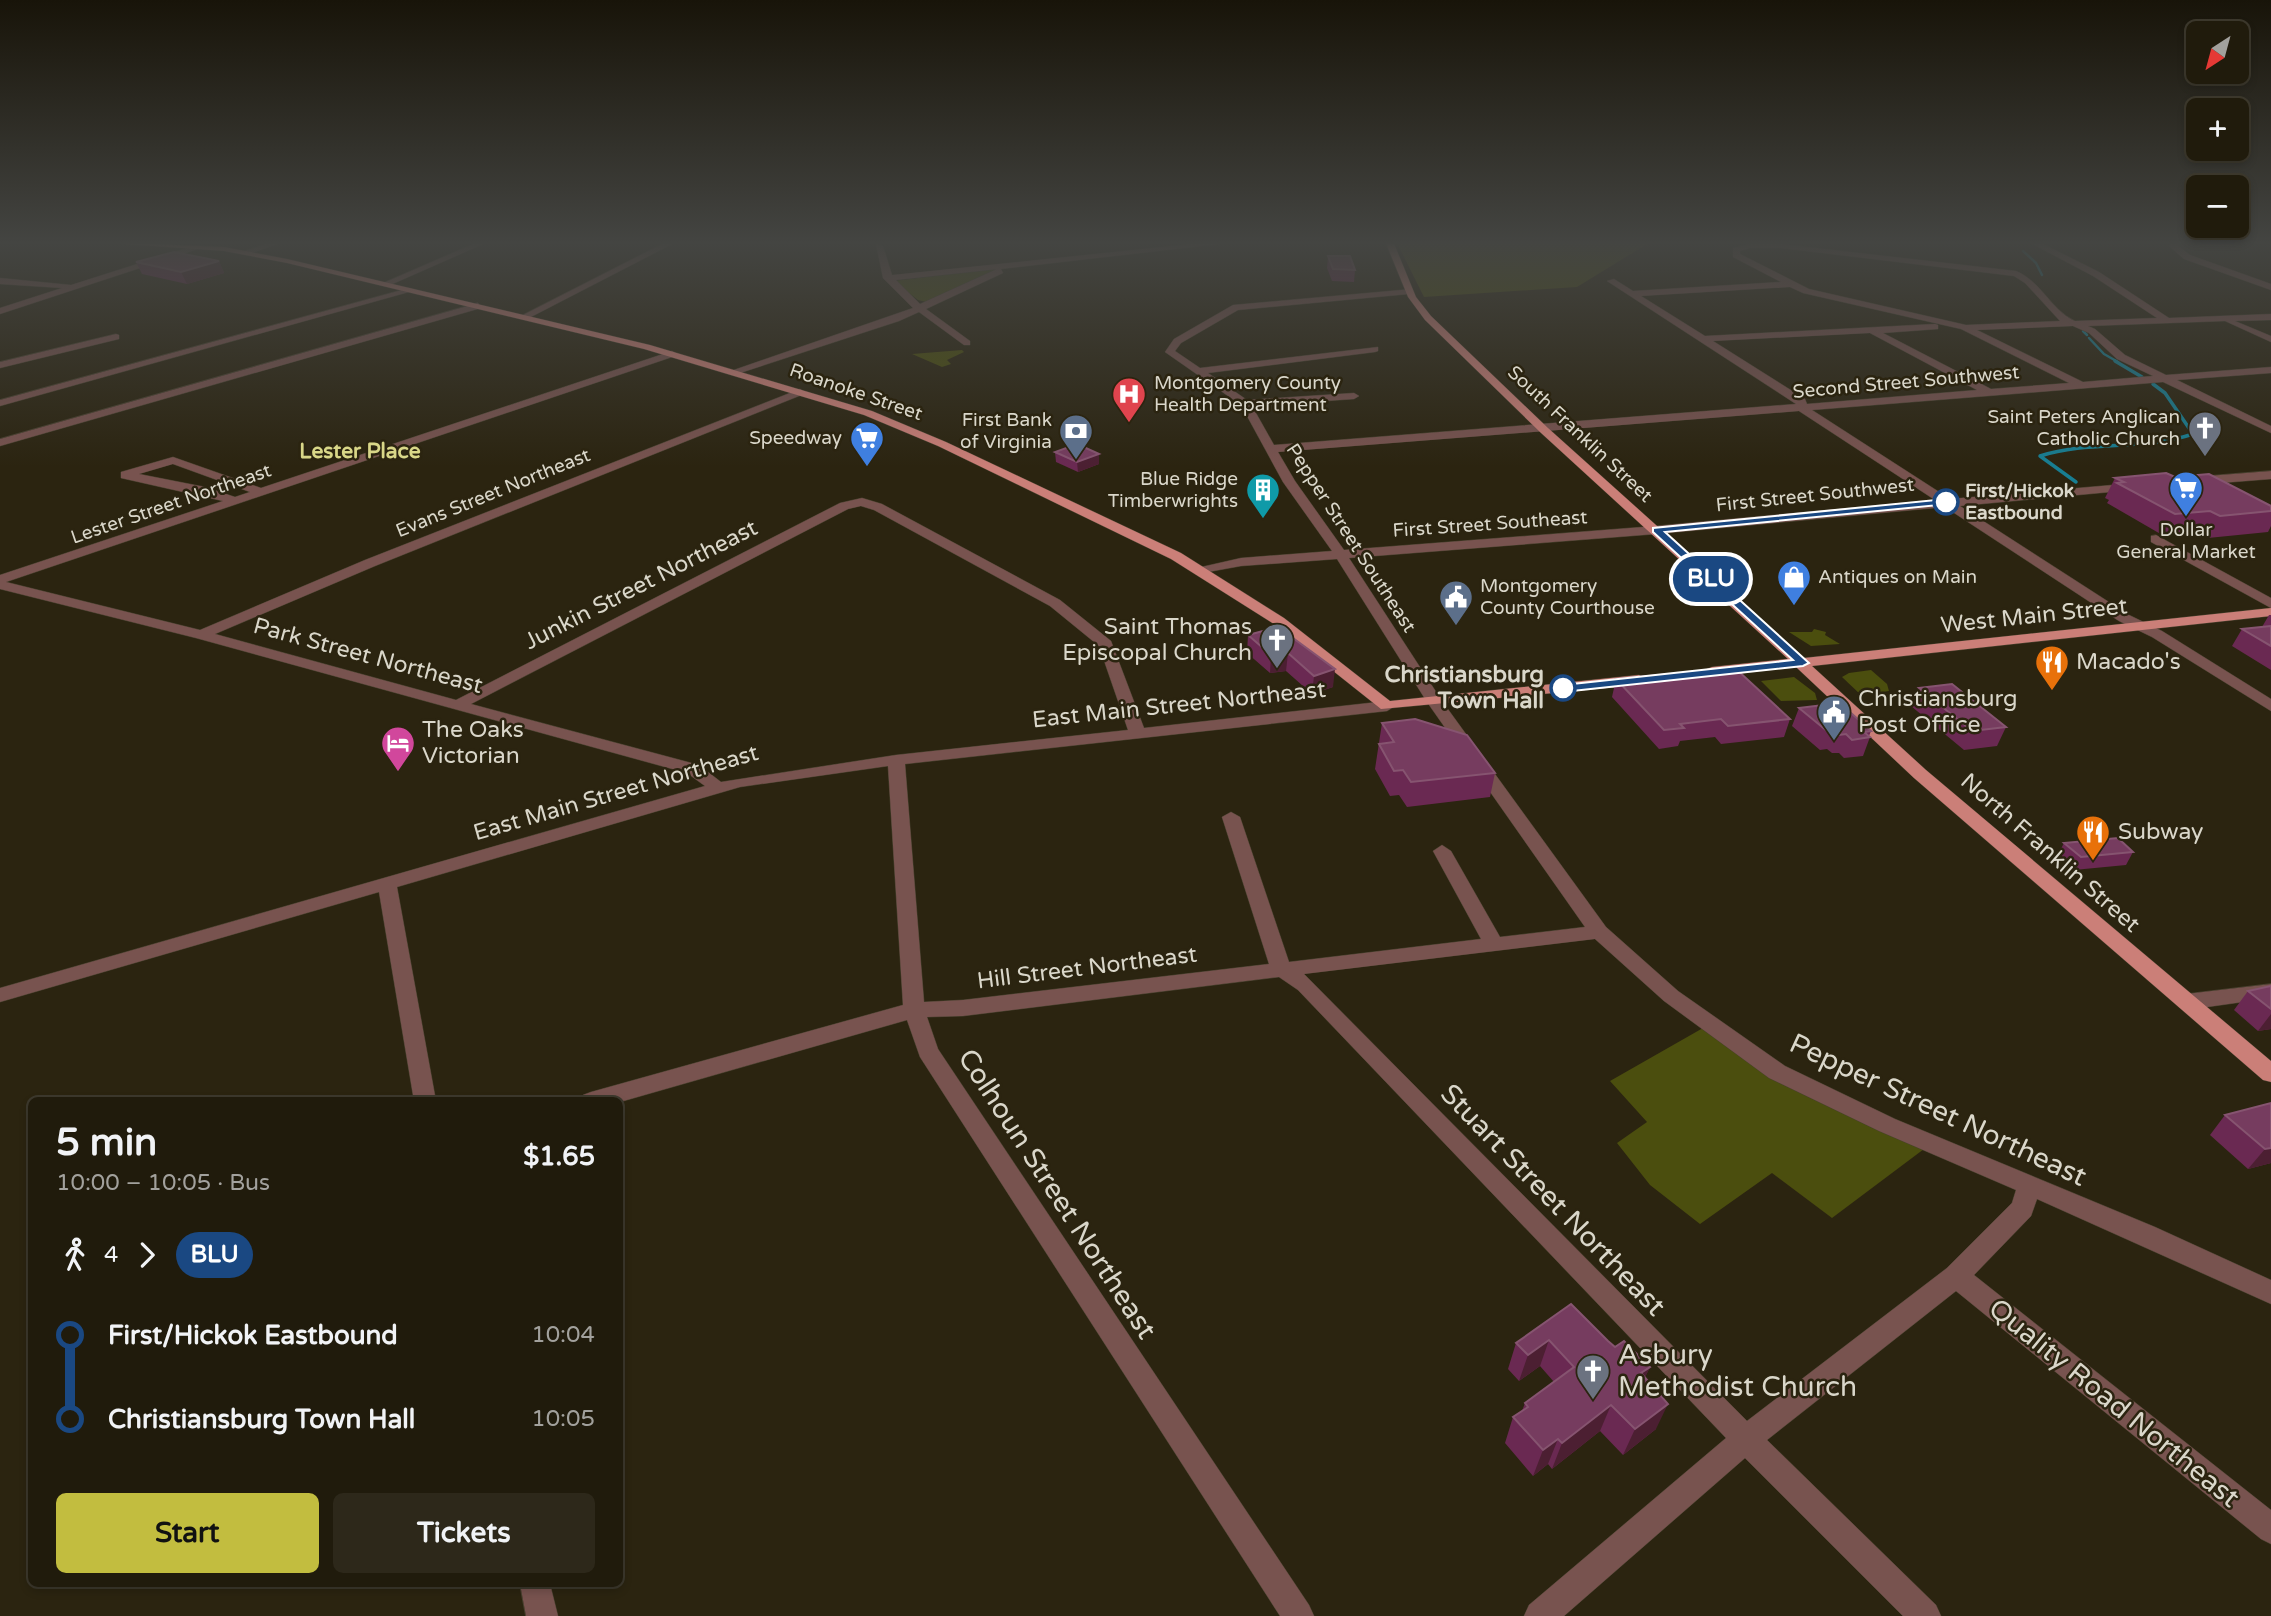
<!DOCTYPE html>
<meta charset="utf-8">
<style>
body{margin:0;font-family:"Varela Round",sans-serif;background:#2d281a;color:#f1f3f6;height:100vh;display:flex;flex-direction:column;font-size:26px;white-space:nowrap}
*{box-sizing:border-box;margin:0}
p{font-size:23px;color:#a2a19d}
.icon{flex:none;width:38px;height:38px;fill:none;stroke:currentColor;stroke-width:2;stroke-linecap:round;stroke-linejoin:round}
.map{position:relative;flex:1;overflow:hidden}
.side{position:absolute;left:28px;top:1097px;width:595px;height:490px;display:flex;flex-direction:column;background:#201b0c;border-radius:10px;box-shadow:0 4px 10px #0003,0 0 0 2px #3d392d}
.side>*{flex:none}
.badge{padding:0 14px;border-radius:23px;font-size:24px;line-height:46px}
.needle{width:46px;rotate:216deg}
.fabs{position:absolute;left:2186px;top:21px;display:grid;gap:14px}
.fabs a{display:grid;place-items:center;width:63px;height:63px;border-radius:10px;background:#201b0c;box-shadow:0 4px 10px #0003,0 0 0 2px #3d392d;font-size:35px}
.map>.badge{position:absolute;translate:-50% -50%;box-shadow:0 0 0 4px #fff}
.legs{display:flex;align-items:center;gap:10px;height:77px;padding:0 28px;font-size:23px}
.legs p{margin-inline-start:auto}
.summary{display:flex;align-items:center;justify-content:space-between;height:119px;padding:0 28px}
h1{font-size:38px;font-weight:800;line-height:52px}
.cta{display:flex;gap:14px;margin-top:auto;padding:14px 28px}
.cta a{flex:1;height:80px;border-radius:10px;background:#c2bd3f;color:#111;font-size:28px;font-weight:800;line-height:80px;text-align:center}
.cta a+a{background:#2d281a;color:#f1f3f6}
ul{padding:0 28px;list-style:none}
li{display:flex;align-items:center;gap:24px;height:84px;font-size:26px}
li i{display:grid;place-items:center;width:10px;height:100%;margin:0 9px;background:currentColor}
li i::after{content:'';width:18px;height:18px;margin:-9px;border:5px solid;border-radius:50%;background:#201b0c}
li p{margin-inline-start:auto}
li:first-child i{background:linear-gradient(#0000 50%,currentColor 0)}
li:last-child i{background:linear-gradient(currentColor 50%,#0000 0)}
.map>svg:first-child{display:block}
.green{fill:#4b4e0e}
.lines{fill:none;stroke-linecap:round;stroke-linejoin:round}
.stream-far1{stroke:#187e92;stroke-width:2.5}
.stream{stroke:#187e92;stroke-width:3.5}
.minor-casing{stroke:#47412e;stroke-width:1}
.major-casing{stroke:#47412e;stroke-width:1}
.minor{fill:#78534f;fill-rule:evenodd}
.major{fill:#cb7f78;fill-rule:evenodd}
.wall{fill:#6a2952}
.shaded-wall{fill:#4c1f32}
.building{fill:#763c5f;stroke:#865470;stroke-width:2}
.line-1{fill:#1a4882;stroke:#fff;stroke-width:2}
.stop-1-dot{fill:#fff;stroke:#1a4882;stroke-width:3.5}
.labels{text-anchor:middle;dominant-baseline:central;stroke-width:5;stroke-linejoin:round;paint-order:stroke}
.far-street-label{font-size:19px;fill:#dad7ca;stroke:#2b2410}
.far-poi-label{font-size:19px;fill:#dad7ca;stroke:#2b2410;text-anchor:end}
.far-stop-label{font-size:19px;font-weight:bold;fill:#dad7ca;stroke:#2b2410;text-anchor:start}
.far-neighbourhood-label{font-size:21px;font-weight:bold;fill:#d9d788;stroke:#2b2410}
.street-label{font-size:23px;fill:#dad7ca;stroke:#2b2410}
.poi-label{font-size:23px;fill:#dad7ca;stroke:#2b2410;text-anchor:start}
.stop-label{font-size:23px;font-weight:bold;fill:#dad7ca;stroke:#2b2410;text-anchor:end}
.near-street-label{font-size:28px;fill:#dad7ca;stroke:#2b2410}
.near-poi-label{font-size:28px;fill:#dad7ca;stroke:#2b2410;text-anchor:start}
</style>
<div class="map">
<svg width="2271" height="1616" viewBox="0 0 2271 1616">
<rect width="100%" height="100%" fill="#2b2410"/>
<g class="green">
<polygon points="1396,241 1652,241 1577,287 1424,297"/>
<polygon points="999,268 926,302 918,300 894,281"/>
<polygon points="962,350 964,352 947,360 951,364 942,367 912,354"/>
<polygon points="1814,629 1826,632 1825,635 1840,644 1811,646 1789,632 1812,632"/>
<polygon points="1871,670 1887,684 1889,691 1861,695 1842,677 1849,673"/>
<polygon points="1794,677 1815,693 1817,700 1781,701 1761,681"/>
<polygon points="1703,1028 1924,1149 1832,1218 1772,1173 1700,1224 1650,1185 1617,1143 1647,1122 1610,1081"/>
</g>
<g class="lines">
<g class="stream-far1">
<polyline points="2023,251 2036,263 2042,275"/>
<polyline points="2083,331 2087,335"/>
<polyline points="2089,338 2104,354 2118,362"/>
</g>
<g class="stream">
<polyline points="2115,361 2142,377"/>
<path d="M2076 482 2040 456C2090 440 2143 451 2193 434L2165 393 2153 384"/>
</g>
<g class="minor-casing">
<g id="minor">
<polygon points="274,241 286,241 249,254 242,252"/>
<polygon points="480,241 490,241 388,286 381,284"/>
<polygon points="668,241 678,241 527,319 519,317"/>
<path d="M1220 241H1245L1001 269 1003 273 926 309 970 341V345H964L919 312 899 321 737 374 728 372 913 308 883 278 876 244 883 246 892 275ZM997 269 920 304 896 280 998 269Z"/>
<path d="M2027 241H2037L2099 272 2169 318 2271 314V320L2235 321 2271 336V342L2225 321 2088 326 2095 329 2125 355 2166 375 2271 367V373L2177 380 2271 426V433L2163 382 1812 410 1950 499 2136 483 2138 486 2132 490 1960 506 2129 615 2162 631 2271 699V711L2152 637 2119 621 1945 507 1656 534 1349 558 1442 701 1606 927 1678 991 1785 1066 1895 1119 2155 1227 2271 1280V1304L2037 1199 2031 1216 1974 1275 2271 1510V1544L2261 1539 1956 1291 1767 1440 1936 1605 1941 1616H1903L1745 1458 1564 1616H1524L1529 1605 1726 1438 1298 990 1279 977 963 1016 927 1017 938 1049 1309 1605 1314 1616H1280L920 1057 907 1020 620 1102 580 1101 583 1095 591 1092 903 1005 888 766 740 787 397 887 436 1101H414L379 892 0 1002V988L705 786 687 773 196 638 0 589V575L223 501 121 478V472L173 457 261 488 672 351 677 354 675 356 6 582 200 630 365 560 800 389 805 392 804 394 375 566 215 634 456 700 840 503 862 498 882 504 1060 600 1111 641 1144 728 1387 701 1395 706 1387 711 905 764 924 1002 963 1000 1269 964 1222 817 1231 812 1240 817 1289 962 1481 939 1433 851 1442 845 1451 851 1500 937 1585 927 1427 702 1337 559 1241 566 1197 574V568L1241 558 1332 551 1283 482 1241 405 1165 352 1174 339 1233 305 1412 289 1409 294 1238 310 1181 343 1175 351 1200 368 1378 347V351L1375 352 1208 373 1247 400 1354 393 1359 396 1354 399 1252 406 1274 445 1796 404 1607 281 1614 279 1633 291 1781 282 1733 257V248L1749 244H1781L2016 271C2041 281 2051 310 2075 321L2157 318 2093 276ZM1750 248H1781L2014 276 2025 283 2060 321 1966 325 1809 289 1740 254V251ZM1790 287 1803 293 1961 329 2069 383 1991 389 1883 333 1938 329V325L1935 324 1705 336 1641 296ZM2073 326 2089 333 2117 359 2153 376 2083 382 1977 330ZM1870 333 1977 390 1807 404 1805 399 1713 341ZM1799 411 1935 500 1656 526 1344 550 1295 481 1278 452ZM173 464 250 492 235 497 205 487 139 474ZM861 506 874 510 1050 606 1099 646 1128 730 896 755 721 782 699 765 471 704 848 509ZM1595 939 1664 1001 1769 1078 1879 1131 2016 1190 2012 1203 1947 1268 1747 1421 1304 974Z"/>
<polygon points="2173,241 2181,241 2178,246 2190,255 2271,284 2271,290 2184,259 2169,246"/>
<polygon points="2258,241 2271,241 2271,244 2259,243"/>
<polygon points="197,245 204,247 0,314 0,308 62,288 0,284 0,278 71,285"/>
<polygon points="409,288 416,290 0,406 0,400"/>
<polygon points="478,303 481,308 0,446 0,439"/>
<polygon points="116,334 119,335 119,339 0,368 0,362"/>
<polygon points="2271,471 2271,479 2195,485 2189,481 2195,477"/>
<polygon points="2156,535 2271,598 2271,608 2151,542 2151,536"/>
<polygon points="2271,984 2271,998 2186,1010 2179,1007 2176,1002 2179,997 2186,994"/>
<polygon points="520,1584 550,1584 558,1616 526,1616"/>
</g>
</g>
<g class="major-casing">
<g id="major">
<polygon points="82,241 224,247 287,259 650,345 872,411 946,442 1181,553 1284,618 1390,701 1639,675 1647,680 1639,685 1381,709 1274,624 1171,559 938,446 864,415 644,349 287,263 224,251"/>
<polygon points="1385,241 1393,241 1416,297 1431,316 1548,428 1804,658 2271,608 2271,616 1812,666 1926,770 2271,1061 2271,1082 2263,1080 1914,778 1796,667 1707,675 1704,672 1707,669 1712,667 1788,659 1540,432 1425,320 1408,297"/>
</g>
</g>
<use href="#minor" class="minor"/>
<use href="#major" class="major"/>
</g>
<g class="wall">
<polygon points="1328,256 1355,270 1354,282 1332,281 1327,268"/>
<polygon points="219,261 224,273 187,284 142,274 136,262"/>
<polygon points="1055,452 1099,454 1099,464 1078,472 1056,462"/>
<polygon points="2175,477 2271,506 2271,526 2268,532 2208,538 2199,532 2164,536 2107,503 2109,500 2105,498 2115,478"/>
<polygon points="2269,615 2271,615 2271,670 2232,646 2242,629 2262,627"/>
<polygon points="1278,627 1333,687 1312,694 1286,671 1270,673 1247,653 1248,635"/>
<polygon points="1616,679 1790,719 1784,737 1721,744 1715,737 1680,741 1678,746 1659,749 1612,697"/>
<polygon points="1919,688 2006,727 1997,746 1964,750 1911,706"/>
<polygon points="1799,708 1871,731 1869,736 1870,737 1863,756 1844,758 1839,753 1832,753 1827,749 1820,750 1792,726"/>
<polygon points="1382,723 1495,773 1490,797 1407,807 1399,795 1390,796 1375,769"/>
<polygon points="2064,843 2133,852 2126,865 2074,870 2057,856"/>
<polygon points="2271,986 2271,1029 2258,1031 2234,1010 2248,991"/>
<polygon points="2271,1103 2271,1163 2248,1169 2210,1135 2225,1115"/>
<polygon points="1571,1304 1608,1341 1615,1347 1650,1367 1645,1377 1656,1429 1623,1455 1600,1431 1552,1469 1548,1464 1533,1476 1505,1443 1513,1417 1522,1411 1525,1403 1554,1382 1540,1366 1519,1381 1508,1369 1516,1343"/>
</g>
<g class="shaded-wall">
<polygon points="219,261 224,273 187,284 181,272"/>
<polygon points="1099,454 1099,464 1078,472 1077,462"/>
<polygon points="1288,653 1286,671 1270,673 1271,655"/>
<polygon points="1335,669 1333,687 1312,694 1314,676"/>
<polygon points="2271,1014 2271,1029 2258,1031"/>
<polygon points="2271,1148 2271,1163 2248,1169 2265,1149"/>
<polygon points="1549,1340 1540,1366 1519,1381 1528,1355"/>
<polygon points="1650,1367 1638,1392 1641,1373"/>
<polygon points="1668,1404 1656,1429 1623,1455 1635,1429"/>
<polygon points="1611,1405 1600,1431 1552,1469 1562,1443"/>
<polygon points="1558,1439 1548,1464 1533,1476 1543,1450"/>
</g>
<g class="building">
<polygon points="174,252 219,261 181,272 136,262"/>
<polygon points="1328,256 1350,256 1355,270 1333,269"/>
<polygon points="1077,444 1099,454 1077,462 1055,452"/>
<polygon points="2166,473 2175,477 2209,474 2271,506 2271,511 2220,516 2210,511 2175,514 2117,483 2124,482 2115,478"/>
<polygon points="2271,626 2271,646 2242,629"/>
<polygon points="1278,627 1335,669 1314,676 1288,653 1271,655 1248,635"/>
<polygon points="1735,668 1790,719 1728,726 1721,719 1680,724 1684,728 1664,730 1616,679"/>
<polygon points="1952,684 2006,727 1972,731 1919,688"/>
<polygon points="1840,703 1871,731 1864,732 1870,737 1852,740 1846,734 1839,735 1834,730 1827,731 1799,708"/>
<polygon points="1415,719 1467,735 1495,773 1411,782 1403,770 1394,771 1379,744 1394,742 1382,723"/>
<polygon points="2118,838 2133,852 2081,857 2064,843"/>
<polygon points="2271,986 2271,1009 2248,991"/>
<polygon points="2271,1103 2271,1148 2265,1149 2225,1115"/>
<polygon points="1571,1304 1608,1341 1615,1347 1624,1341 1650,1367 1641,1373 1668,1404 1635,1429 1611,1405 1562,1443 1558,1439 1543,1450 1513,1417 1528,1407 1525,1403 1574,1367 1549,1340 1528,1355 1516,1343"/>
</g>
<linearGradient id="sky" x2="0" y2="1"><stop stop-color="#181409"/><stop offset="0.52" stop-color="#444542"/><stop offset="1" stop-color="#444542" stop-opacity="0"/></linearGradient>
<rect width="2271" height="467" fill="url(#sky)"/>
<polygon class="line-1" points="1946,499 1949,504 1665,532 1809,663 1803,666 1563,692 1557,688 1563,685 1793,660 1653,532 1653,528"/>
<defs>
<g id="hospital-pin" transform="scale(1.75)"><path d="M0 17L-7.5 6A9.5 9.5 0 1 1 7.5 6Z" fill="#e0444e" stroke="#2b2410"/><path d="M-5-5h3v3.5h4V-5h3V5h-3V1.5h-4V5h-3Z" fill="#fff"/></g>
<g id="church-pin" transform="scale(1.75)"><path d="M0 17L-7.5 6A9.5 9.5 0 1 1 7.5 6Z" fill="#6b7280" stroke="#2b2410"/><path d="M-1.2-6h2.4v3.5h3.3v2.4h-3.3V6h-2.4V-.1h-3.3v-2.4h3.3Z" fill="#fff"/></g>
<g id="bank-pin" transform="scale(1.75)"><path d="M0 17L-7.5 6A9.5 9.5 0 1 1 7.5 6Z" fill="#5c6f8a" stroke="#2b2410"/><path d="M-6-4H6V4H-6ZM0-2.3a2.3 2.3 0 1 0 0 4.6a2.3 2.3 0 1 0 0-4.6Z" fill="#fff"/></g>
<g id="supermarket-pin" transform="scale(1.75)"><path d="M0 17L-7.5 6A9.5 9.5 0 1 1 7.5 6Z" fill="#3f7fe0" stroke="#2b2410"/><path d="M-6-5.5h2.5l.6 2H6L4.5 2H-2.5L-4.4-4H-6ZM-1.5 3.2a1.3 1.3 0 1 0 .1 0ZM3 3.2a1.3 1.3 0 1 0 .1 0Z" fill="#fff"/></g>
<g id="building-pin" transform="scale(1.75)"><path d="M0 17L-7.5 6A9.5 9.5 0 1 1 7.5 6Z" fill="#0f9aa8" stroke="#2b2410"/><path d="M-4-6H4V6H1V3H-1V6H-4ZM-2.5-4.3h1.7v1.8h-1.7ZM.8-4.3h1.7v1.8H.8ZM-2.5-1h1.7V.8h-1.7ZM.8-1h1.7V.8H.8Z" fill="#fff"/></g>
<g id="shop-pin" transform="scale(1.75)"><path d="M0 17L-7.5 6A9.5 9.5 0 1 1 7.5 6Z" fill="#3f7fe0" stroke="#2b2410"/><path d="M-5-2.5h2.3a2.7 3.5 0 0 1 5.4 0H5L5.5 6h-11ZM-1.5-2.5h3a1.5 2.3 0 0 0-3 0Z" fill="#fff"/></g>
<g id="civic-pin" transform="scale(1.75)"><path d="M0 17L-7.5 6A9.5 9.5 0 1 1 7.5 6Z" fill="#5c6f8a" stroke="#2b2410"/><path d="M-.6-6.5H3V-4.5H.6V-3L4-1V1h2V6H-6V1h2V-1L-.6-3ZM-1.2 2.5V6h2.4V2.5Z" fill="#fff"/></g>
<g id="restaurant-pin" transform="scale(1.75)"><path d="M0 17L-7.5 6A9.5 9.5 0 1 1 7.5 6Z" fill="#e8710a" stroke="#2b2410"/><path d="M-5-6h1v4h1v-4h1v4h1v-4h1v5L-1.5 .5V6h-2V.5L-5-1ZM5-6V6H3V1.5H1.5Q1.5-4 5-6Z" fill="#fff"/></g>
<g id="hotel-pin" transform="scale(1.75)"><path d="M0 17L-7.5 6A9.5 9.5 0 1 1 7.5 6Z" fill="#d1479c" stroke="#2b2410"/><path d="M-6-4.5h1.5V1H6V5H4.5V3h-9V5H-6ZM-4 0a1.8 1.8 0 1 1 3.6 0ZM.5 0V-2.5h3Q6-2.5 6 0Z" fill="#fff"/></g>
</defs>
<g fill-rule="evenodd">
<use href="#hospital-pin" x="1129" y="394"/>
<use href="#church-pin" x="2205" y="428"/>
<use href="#bank-pin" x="1076" y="431"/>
<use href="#supermarket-pin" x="867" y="438"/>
<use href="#supermarket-pin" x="2186" y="488"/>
<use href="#building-pin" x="1263" y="490"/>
<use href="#shop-pin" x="1794" y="577"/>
<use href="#civic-pin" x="1456" y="597"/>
<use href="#church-pin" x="1277" y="640"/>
<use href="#restaurant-pin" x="2052" y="662"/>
<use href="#civic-pin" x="1834" y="712"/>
<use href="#hotel-pin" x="398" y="743"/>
<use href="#restaurant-pin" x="2093" y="832"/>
<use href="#church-pin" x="1593" y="1371"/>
</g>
<g class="stop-1-dot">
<circle cx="1946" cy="502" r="12"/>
<circle cx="1563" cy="688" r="12"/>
</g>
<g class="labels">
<g class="far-street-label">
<text transform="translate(1906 382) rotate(-5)">Second Street Southwest</text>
<text transform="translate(856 392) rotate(19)">Roanoke Street</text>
<text transform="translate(1580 434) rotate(43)">South Franklin Street</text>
<text transform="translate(493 493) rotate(-22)">Evans Street Northeast</text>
<text transform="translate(1815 495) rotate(-6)">First Street Southwest</text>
<text transform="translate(171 504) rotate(-19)">Lester Street Northeast</text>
<text transform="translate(1490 524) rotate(-4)">First Street Southeast</text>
<text transform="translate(1351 538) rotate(57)">Pepper Street Southeast</text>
</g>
<g class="far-poi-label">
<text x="1154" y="383" text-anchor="start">Montgomery County<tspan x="1154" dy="22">Health Department</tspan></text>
<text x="2180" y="417">Saint Peters Anglican<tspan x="2180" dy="22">Catholic Church</tspan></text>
<text x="1052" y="420">First Bank<tspan x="1052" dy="22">of Virginia</tspan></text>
<text x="842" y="438">Speedway</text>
<text x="1238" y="479">Blue Ridge<tspan x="1238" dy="22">Timberwrights</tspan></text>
<text x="2186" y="530" text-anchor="middle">Dollar<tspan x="2186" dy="22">General Market</tspan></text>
<text x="1818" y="577" text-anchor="start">Antiques on Main</text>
<text x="1480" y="586" text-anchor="start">Montgomery<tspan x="1480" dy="22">County Courthouse</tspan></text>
</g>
<g class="far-stop-label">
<text x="1965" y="491">First/Hickok<tspan x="1965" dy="22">Eastbound</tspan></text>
</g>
<g class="far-neighbourhood-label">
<text x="360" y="451">Lester Place</text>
</g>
<g class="street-label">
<text transform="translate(641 585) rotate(-27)">Junkin Street Northeast</text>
<text transform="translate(2034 616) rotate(-6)">West Main Street</text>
<text transform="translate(368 656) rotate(15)">Park Street Northeast</text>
<text transform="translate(1179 705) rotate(-6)">East Main Street Northeast</text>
<text transform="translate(616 793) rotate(-16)">East Main Street Northeast</text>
<text transform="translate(2050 853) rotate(41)">North Franklin Street</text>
<text transform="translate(1087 968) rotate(-7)">Hill Street Northeast</text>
</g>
<g class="poi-label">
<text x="1252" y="627" text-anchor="end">Saint Thomas<tspan x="1252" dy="26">Episcopal Church</tspan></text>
<text x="2076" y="662">Macado's</text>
<text x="1858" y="699">Christiansburg<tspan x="1858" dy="26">Post Office</tspan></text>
<text x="422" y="730">The Oaks<tspan x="422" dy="26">Victorian</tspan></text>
<text x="2118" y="832">Subway</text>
</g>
<g class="stop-label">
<text x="1544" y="675">Christiansburg<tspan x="1544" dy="26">Town Hall</tspan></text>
</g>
<g class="near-street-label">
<text transform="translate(1938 1110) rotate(25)">Pepper Street Northeast</text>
<text transform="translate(1057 1194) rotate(57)">Colhoun Street Northeast</text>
<text transform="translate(1553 1200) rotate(46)">Stuart Street Northeast</text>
<text transform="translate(2114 1403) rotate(39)">Quality Road Northeast</text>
</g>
<g class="near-poi-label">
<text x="1618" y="1355">Asbury<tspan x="1618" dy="32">Methodist Church</tspan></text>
</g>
</g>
</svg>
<div class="fabs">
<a><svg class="needle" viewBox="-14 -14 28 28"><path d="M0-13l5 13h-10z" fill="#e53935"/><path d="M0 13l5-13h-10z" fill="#a2a19d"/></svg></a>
<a>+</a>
<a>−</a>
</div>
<b class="badge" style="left:1711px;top:579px;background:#1a4882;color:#fff">BLU</b>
<section class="side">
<div class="summary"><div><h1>5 min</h1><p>10:00 – 10:05 · Bus</p></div><b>$1.65</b></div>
<div class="legs"><svg class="icon" aria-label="walk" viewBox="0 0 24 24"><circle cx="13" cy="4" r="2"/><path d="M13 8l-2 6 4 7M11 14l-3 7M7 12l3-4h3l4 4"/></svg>4<svg class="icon" aria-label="forward" viewBox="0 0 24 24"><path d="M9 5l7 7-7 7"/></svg><b class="badge" style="background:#1a4882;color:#fff">BLU</b></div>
<ul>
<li><i style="color:#1a4882"></i><b>First/Hickok Eastbound</b><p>10:04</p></li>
<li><i style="color:#1a4882"></i><b>Christiansburg Town Hall</b><p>10:05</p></li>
</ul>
<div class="cta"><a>Start</a><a>Tickets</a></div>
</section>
</div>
